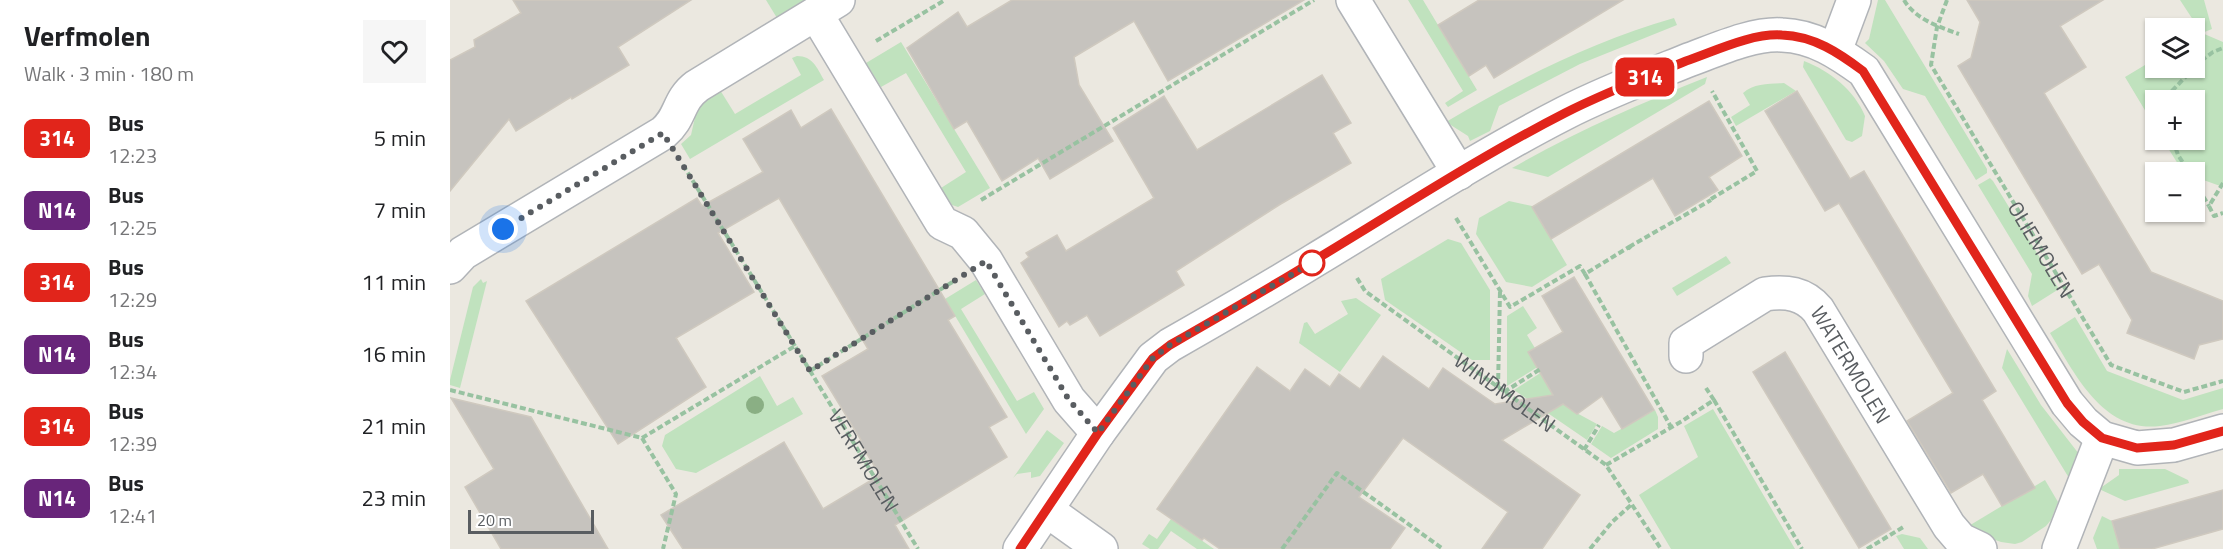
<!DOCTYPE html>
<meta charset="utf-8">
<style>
body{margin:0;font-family:"Titillium Web",sans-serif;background:#f6f6f6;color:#202124;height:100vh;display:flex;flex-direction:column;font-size:22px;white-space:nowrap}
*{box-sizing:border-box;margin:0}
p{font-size:20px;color:#757577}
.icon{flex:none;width:33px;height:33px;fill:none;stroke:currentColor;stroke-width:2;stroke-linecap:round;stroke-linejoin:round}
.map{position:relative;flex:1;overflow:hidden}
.panel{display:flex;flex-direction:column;background:#fff;width:450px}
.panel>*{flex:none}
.badge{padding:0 12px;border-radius:9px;font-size:21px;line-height:39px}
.buttons{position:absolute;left:1695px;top:18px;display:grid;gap:12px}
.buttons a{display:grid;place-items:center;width:60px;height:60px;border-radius:0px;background:#fff;box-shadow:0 2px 4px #0004;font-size:30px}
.scale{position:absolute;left:18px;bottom:15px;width:126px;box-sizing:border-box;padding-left:6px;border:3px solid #595d61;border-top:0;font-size:16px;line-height:21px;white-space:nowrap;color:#595d61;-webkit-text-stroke:4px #fff;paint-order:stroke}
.you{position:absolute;width:30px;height:30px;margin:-15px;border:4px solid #fff;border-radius:50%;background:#1a73e8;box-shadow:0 0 0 9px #1a73e833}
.map>.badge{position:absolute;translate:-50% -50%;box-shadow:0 0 0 3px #fff}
.round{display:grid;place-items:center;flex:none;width:63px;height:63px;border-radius:0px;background:#f6f6f6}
.overview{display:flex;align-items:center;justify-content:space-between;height:102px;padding:0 24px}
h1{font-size:28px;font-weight:700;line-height:45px}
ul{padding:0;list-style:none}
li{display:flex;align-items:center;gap:18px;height:72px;padding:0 24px}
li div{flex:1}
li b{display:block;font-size:22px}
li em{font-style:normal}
li .badge{min-width:66px;font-weight:700;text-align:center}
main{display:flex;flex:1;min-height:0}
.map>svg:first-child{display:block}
.green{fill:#c0e2be}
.building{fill:#c6c3be;stroke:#cfc9bf;stroke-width:1.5}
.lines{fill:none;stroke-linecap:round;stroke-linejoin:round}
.minor-casing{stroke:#b1b4b8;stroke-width:36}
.path{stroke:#98c2a1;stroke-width:4;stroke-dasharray:6 3;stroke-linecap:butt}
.minor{stroke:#fff;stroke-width:33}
.tree{fill:#8aaf84}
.line-casing{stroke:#fff;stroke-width:14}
.line{stroke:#e1251b;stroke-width:9}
.walk{stroke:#595d61;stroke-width:6;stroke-dasharray:0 10.8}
.stop-dot{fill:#fff;stroke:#e1251b;stroke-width:3}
.labels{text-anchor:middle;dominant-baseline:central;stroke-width:6;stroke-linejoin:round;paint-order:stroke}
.street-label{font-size:21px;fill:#595d61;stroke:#fff}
</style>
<main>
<section class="panel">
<div class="overview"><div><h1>Verfmolen</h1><p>Walk · 3 min · 180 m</p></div><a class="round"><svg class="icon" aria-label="heart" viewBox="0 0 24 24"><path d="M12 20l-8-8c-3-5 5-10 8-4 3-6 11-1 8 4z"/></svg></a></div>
<ul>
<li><span class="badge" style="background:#e1251b;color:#fff">314</span><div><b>Bus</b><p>12:23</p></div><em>5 min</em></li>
<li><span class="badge" style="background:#68257a;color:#fff">N14</span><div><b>Bus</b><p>12:25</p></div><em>7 min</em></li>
<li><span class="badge" style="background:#e1251b;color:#fff">314</span><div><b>Bus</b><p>12:29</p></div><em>11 min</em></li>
<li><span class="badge" style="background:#68257a;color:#fff">N14</span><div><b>Bus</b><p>12:34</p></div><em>16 min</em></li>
<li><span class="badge" style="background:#e1251b;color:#fff">314</span><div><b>Bus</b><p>12:39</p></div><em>21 min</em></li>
<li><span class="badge" style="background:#68257a;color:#fff">N14</span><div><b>Bus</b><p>12:41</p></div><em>23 min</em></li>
</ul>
</section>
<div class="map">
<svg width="1773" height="549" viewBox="0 0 1773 549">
<rect width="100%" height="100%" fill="#ebe8e0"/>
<g class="green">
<polygon points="316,0 355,0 327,18"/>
<polygon points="958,0 973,0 1027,90 998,107 995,103 1013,91"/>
<polygon points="1428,0 1435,0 1537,169 1537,173 1526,180 1475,96 1453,89 1434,61 1415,43 1419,39"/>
<polygon points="1730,0 1754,0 1762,29 1752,33 1773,42 1773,187 1745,177 1744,172 1733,172 1713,140 1744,140 1744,100 1706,100 1705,127 1675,77 1705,59 1706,68 1744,68 1745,36 1751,32"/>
<path d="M1224 18 1227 25 1130 64 1049 106 1040 131 1020 141 1018 136 996 122C1070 78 1141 42 1224 18Z"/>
<polygon points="451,42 540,188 508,207 502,205 491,188 516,172 456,73 431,87 416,63"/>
<path d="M347 56C363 56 367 68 374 80L240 159 231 144 241 135 248 104 270 90 285 114 351 75 342 58Z"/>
<path d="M1354 61C1380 71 1404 90 1415 116L1412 136 1402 142 1396 140 1353 67Z"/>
<path d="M1257 77 1255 84 1098 177 1062 168C1125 132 1189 104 1257 77Z"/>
<path d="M1334 83 1346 91 1286 126 1281 117 1300 105 1293 93C1304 83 1320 84 1334 83Z"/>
<polygon points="1540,178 1543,181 1609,289 1582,306 1578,296 1582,274 1528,185"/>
<polygon points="1059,201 1082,206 1117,265 1082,287 1056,282 1026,234 1029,218"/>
<polygon points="998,239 1011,243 1040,290 1040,360 1022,360 935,300 931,279"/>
<polygon points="1276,256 1281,263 1227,296 1222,288"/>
<polygon points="31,279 33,283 37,281 10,388 0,385 0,380 23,287"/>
<polygon points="526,280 535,294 511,309 567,401 584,392 594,409 576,434 495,299"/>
<polygon points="906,298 931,315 890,372 849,343 854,323 857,322 865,334 898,314 891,301"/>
<polygon points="1073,306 1087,328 1077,335 1094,363 1057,386 1057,316"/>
<path d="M1625 317 1657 371 1733 400 1773 388V409C1752 415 1731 423 1710 426 1653 433 1625 374 1600 333Z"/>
<polygon points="1557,349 1591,405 1629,454 1625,458 1619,478 1552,368"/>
<polygon points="1098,368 1123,411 1147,424 1137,440 1064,390"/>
<polygon points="310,376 327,406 343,397 353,414 246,473 226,469 212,446 215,435"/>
<polygon points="1263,409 1345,549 1221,549 1189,495 1248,457 1234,426"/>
<polygon points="1205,410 1208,417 1208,429 1161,458 1141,444 1152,426 1164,433"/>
<polygon points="597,430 614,443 590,476 581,478 581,472 567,474 563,478"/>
<polygon points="1669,469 1715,469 1738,480 1739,483 1675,501 1649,489 1669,475"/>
<polygon points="1595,480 1608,502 1601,520 1596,526 1572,542 1565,544 1551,542 1528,534 1517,527"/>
<polygon points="1652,516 1662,521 1670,549 1647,549 1643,538"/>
<polygon points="721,519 764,549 747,549 721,531 708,549 700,549 692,544 699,534 707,539"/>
<polygon points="1452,534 1470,538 1478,549 1454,549 1446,536"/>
</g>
<g class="building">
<polygon points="63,0 241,0 168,47 179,65 122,99 121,97 66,131 59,119 0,191 0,60 25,47 24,40 71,13"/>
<polygon points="562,0 854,0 718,81 684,21 624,57 629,85 663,141 600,179 588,158 552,181 517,121 504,129 457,48 508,12 517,27"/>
<polygon points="1029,0 1173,0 1044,78 1036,65 1019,76 988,25"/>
<polygon points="1517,0 1653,0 1610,26 1636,67 1594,93 1701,272 1773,301 1773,339 1749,345 1744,359 1677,333 1682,320 1649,264 1632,274 1508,66 1521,58 1530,22"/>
<polygon points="872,75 901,123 883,133 901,163 829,205 726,271 734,285 650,336 637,315 620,325 617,321 609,327 571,263 579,257 576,253 607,235 616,251 704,198 663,128 714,96 747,150"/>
<polygon points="1347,91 1400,179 1414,171 1546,391 1532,400 1585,488 1552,506 1533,474 1501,493 1457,421 1503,393 1389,203 1375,211 1315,111"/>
<polygon points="1259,101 1292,156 1259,177 1268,190 1225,216 1203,178 1101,239 1082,207"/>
<polygon points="381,109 505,316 498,320 557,417 539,427 557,457 445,525 459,549 233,549 211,515 334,442 373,509 430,475 409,441 411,440 372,376 418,349 329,198 268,233 304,292 226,338 256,387 168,444 76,301 247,198 252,206 313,172 293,139 341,110 351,128"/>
<polygon points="1124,277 1204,410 1172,429 1152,396 1127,414 1113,404 1052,440 1130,495 1092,549 1032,549 1058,512 953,438 909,497 955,528 940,549 770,549 754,538 752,540 707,509 807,367 840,391 855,369 880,387 889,374 910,389 933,356 979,389 993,368 1045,404 1103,395 1078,352 1113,332 1092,296"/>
<polygon points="1335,352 1441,529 1409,548 1303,372"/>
<polygon points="1,398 81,417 158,549 51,549 15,487 44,469"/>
<polygon points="1773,490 1773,529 1702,549 1670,549 1662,521"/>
</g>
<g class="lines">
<g class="minor-casing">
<g id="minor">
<polyline points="903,0 1009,173"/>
<polyline points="366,14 492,223 513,233 536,261 619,400 648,433"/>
<polyline points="1385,51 1404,0"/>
<path d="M0 267 13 253 213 133C232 117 227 101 247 86L388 0"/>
<path id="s4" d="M1236 356V343L1315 294C1336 291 1354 293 1368 310L1499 526 1511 540 1530 549"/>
<polyline points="598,511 651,549"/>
<path d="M570 549 648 433 703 358 720 345C769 317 818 289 865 260 948 210 1029 157 1115 113 1154 93 1196 77 1236 61 1264 51 1302 33 1332 35 1364 36 1389 53 1414 71L1617 403 1633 422 1652 438 1687 448 1724 445 1773 431"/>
<polyline points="1609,549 1652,438"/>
</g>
</g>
<g class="path">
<path d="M1454 0C1465 19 1489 27 1509 34"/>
<path id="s1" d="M1497 0 1487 27 1481 65 1661 365 1734 392 1773 381"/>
<polyline points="426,41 495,0"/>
<polyline points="1744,66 1763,52 1773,48"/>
<polyline points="1721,100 1722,91 1744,68"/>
<polyline points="1723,140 1728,155 1739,172"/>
<polyline points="233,165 345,346"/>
<polyline points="1744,181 1759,206"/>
<polyline points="1773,183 1759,206 1764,216 1773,213"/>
<polyline points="1261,199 1307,171 1262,91"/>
<polyline points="531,200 864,0"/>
<polyline points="1006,218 1060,307 1130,266 1135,274 1179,247 1181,249"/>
<polyline points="1179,247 1261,200"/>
<polyline points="1135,274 1221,427"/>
<path id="s2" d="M907 278 915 291 1156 465 1211 549"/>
<polyline points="360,371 504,281"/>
<polyline points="1048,388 1050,291"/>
<polyline points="0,390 192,438 226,494 213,549"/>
<polyline points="1054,392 1092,368"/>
<polyline points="1264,400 1352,549"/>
<path id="s3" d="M192 438 345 346 468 549"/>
<polyline points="1134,450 1149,425"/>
<polyline points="1156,465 1232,421 1264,400 1256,388"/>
<polyline points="832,549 887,473 993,549"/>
<polyline points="1140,549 1162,522 1182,504"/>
<polyline points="1417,549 1455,526"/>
</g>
<use href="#minor" class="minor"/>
</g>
<circle class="tree" cx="305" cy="405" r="9"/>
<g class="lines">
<g class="line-casing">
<path id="line" d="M570 549 648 433 703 358 720 345C769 317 818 289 865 260 948 210 1029 157 1115 113 1154 93 1196 77 1236 61 1265 51 1302 33 1332 35 1364 36 1389 53 1413 71L1617 403 1633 422 1652 438 1687 448 1724 445 1773 431"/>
</g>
<use href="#line" class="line"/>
<polyline class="walk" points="53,229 213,133 360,371 536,261 619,400 648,433 703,358 720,345 865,261 862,263"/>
</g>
<circle class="stop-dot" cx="862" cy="263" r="12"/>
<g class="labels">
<g class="street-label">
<text stroke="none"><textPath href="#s1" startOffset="282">OLIEMOLEN</textPath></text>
<text stroke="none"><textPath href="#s4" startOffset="228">WATERMOLEN</textPath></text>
<text stroke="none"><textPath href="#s2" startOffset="188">WINDMOLEN</textPath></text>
<text stroke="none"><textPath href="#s3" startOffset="312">VERFMOLEN</textPath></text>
</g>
</g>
</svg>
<div class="buttons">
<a><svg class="icon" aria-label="layers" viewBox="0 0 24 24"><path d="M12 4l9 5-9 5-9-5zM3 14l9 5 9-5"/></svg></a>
<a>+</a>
<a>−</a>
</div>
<div class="scale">20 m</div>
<div class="you" style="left:53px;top:229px"></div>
<b class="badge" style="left:1195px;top:77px;background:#e1251b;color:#fff">314</b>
</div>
</main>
